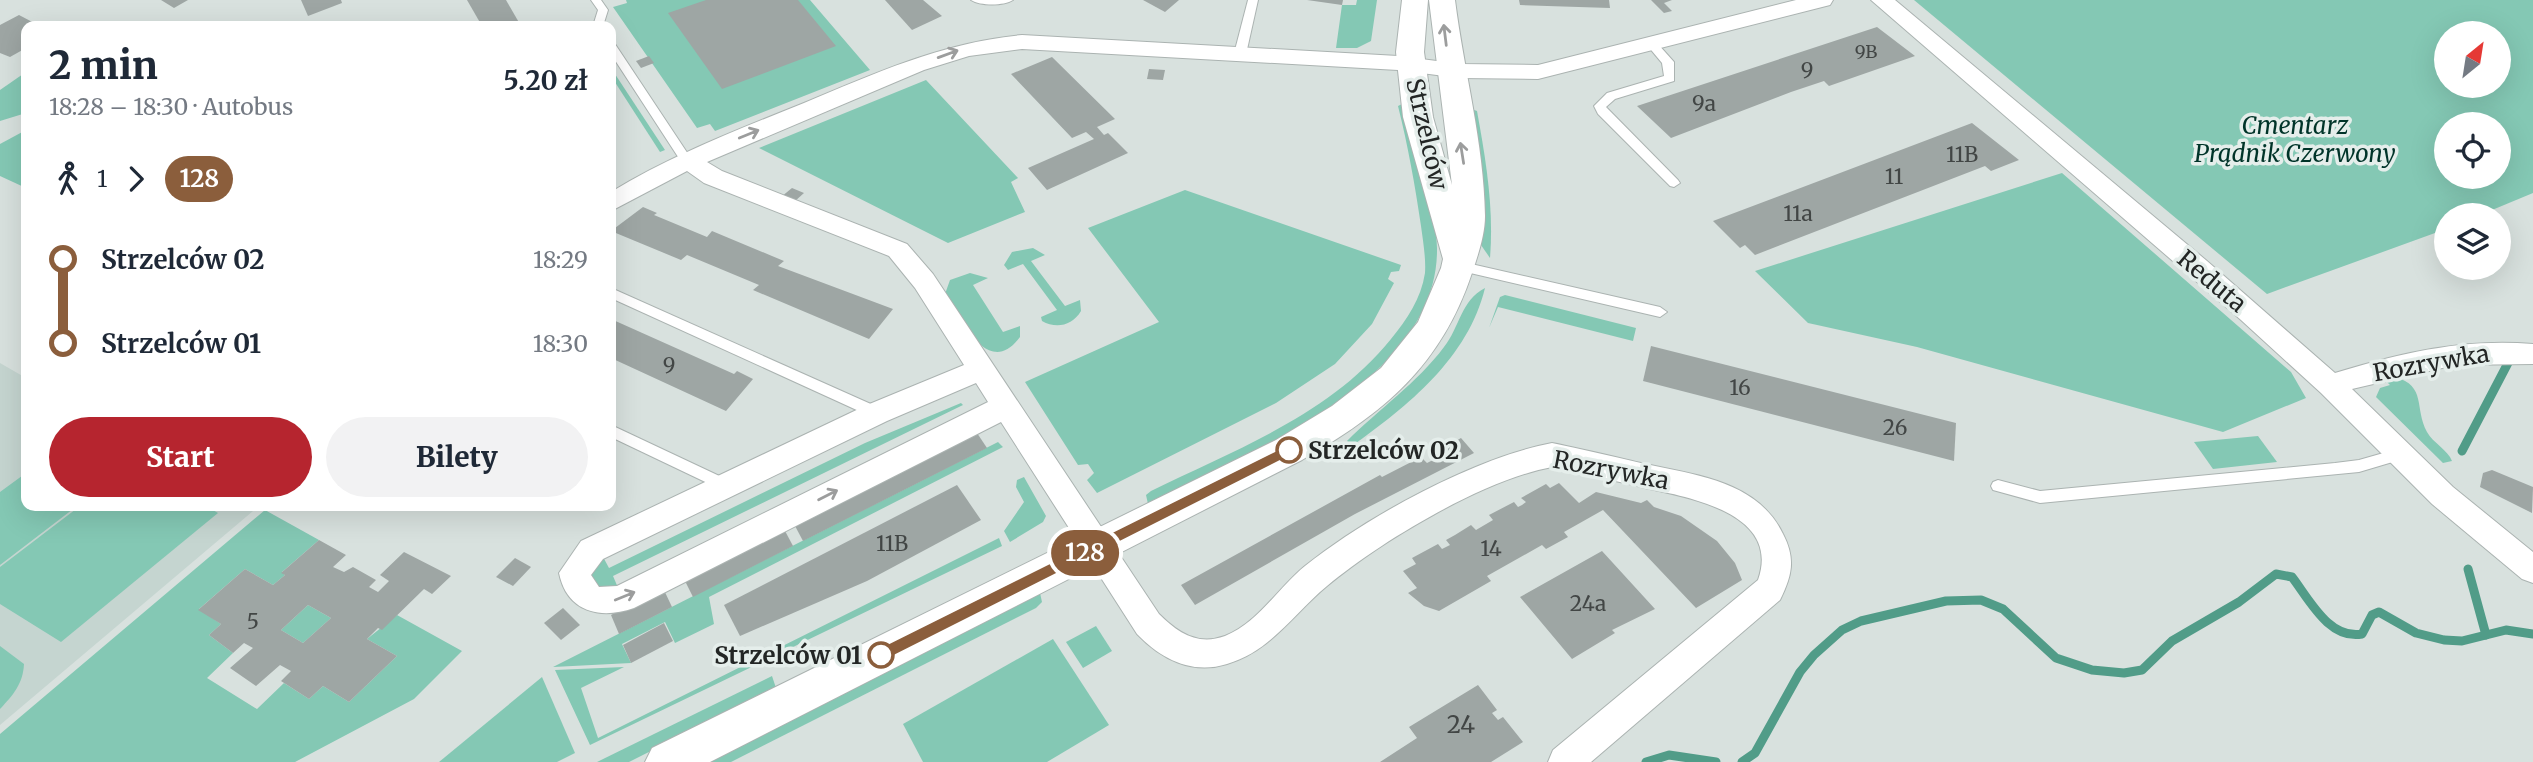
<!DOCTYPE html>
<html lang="pl">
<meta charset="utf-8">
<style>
body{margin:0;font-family:Merriweather,serif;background:#f2f2f3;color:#1f2937;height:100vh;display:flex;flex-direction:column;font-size:26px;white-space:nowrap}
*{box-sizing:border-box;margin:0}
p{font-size:23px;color:#747a83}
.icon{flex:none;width:38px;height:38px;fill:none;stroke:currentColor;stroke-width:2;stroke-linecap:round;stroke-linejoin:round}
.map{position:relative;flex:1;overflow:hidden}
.drawer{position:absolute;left:21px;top:21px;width:595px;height:490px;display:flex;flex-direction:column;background:#fff;border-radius:14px;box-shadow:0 7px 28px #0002}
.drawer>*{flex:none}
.badge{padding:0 14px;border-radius:23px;font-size:24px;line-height:46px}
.needle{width:46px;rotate:30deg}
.buttons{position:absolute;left:2434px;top:21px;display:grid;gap:14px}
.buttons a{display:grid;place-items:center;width:77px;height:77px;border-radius:50%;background:#fff;box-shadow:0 7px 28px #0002;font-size:35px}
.map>.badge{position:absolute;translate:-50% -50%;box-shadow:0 0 0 4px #fff}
.legs{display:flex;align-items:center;gap:10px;height:77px;padding:0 28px;font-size:23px}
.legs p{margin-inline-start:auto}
.head{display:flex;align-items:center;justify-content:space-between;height:119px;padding:0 28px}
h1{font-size:38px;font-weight:800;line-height:52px}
.button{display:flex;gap:14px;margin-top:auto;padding:14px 28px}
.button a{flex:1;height:80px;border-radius:42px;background:#b6252f;color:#fff;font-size:28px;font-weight:800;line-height:80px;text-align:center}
.button a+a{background:#f2f2f3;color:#1f2937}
ul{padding:0 28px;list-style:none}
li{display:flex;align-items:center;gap:24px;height:84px;font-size:26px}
li i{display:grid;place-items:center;width:10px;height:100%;margin:0 9px;background:currentColor}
li i::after{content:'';width:18px;height:18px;margin:-9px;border:5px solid;border-radius:50%;background:#fff}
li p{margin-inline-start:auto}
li:first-child i{background:linear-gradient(#0000 50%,currentColor 0)}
li:last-child i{background:linear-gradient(currentColor 50%,#0000 0)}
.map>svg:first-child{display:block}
.built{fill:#c5d5d0}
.green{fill:#84c8b4;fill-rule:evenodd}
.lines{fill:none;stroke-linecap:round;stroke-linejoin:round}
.stream{stroke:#519c88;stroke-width:9}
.building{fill:#9ea6a4;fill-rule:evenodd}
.service-casing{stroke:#abb3b1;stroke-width:2}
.minor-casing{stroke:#abb3b1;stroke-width:2}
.tertiary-casing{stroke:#abb3b1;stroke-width:2}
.service{fill:#fff;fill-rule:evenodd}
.minor{fill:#fff;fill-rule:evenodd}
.tertiary{fill:#fff;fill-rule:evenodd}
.oneway{stroke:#9c9d9d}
.line-1{fill:#8b5e3c;stroke:#fff;stroke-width:2}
.stop-1-dot{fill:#fff;stroke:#8b5e3c;stroke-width:3.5}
.labels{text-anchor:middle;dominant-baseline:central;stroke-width:7;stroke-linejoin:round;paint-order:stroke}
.far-number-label{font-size:18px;fill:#424645}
.number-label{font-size:21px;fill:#424645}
.park-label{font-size:24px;font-style:italic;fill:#003429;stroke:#e5eeeb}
.street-label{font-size:24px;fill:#232625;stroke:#e5eeeb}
.stop-label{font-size:24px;font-weight:bold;fill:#232625;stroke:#e5eeeb;text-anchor:start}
.near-number-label{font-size:24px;fill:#424645}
</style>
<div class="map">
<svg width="2533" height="762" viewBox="0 0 2533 762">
<rect width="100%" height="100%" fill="#d8e1de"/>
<polygon class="built" points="0,363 26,378 26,506 259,506 0,725"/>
<g class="green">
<polygon points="626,0 810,0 870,70 715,131 710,124 697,128 613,7 627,3"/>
<polygon points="1357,0 1377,0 1371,41 1357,48 1336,48 1342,5 1356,5"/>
<path d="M1914 0H2533V193L2480 215H2446V229L2267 294ZM2499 33V86H2446V33ZM2499 124V177H2446V124Z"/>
<polygon points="611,68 665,150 660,152 611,76"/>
<polygon points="26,72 26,113 0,121 0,90"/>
<polygon points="926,80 1018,178 1011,182 1025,212 948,243 759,148"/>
<path d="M1404 103C1416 149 1436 200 1437 248 1439 381 1246 455 1148 504L1146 495 1151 491C1236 449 1330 415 1391 339 1407 319 1421 299 1425 273 1426 258 1423 241 1421 226 1415 185 1408 146 1398 106Z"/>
<path d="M1469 108 1477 111C1486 161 1494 208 1490 258L1481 245Z"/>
<polygon points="26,130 26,188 0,176 0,144"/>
<polygon points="2062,173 2291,372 2306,398 2223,432 1917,347 1808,323 1755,271"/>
<polygon points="1185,190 1401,265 1399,271 1391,272 1388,279 1394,283 1372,324 1335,364 1276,403 1097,493 1087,480 1094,473 1088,464 1078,465 1025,382 1159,322 1088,228"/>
<path d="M1033 248 1045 255 1031 261 1065 306 1080 300 1081 311C1072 326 1056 329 1042 321L1041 317 1057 310 1023 264 1008 270 1004 265 1012 252Z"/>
<path d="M970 273 988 278 973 285 1003 332 1020 326V337C988 381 960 317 945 294L950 280Z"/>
<path d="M1485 288C1468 358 1408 406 1352 446L1347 441C1379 409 1417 383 1444 347 1460 327 1461 300 1485 288Z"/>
<polygon points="1505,295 1636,328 1633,341 1498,307 1489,328 1500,297"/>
<path d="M2395 377C2427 386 2414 408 2427 432 2433 443 2448 450 2452 461L2443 463 2376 397 2380 388 2390 385 2385 380Z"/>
<polygon points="961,403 963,405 613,576 619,590 604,591 590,581 591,568 602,555 609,568 865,443"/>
<polygon points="2258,436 2277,462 2213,469 2194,442"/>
<polygon points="998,442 1003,447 709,597 714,624 675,643 665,622 622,644 631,663 553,667"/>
<polygon points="26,473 26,506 77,506 0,565 0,492"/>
<polygon points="1024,477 1046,516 1043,522 1010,542 1004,531 1024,502 1016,487 1017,480"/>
<polygon points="80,506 206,506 218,513 61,642 0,604 0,567"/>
<polygon points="265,510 319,540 282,572 285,575 273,585 245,569 199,609 221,624 209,635 233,653 207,678 257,709 284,683 309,699 323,686 349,702 397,656 367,639 397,615 462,651 414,699 295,762 0,762 0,734"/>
<polygon points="999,538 1002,546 590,745 555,670 624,667 581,688 598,738"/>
<polygon points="1040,593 1042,602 1036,608 731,762 706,762"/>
<polygon points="308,605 331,618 303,643 281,630"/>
<polygon points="1096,626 1112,651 1083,668 1066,642"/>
<polygon points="1053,639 1109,725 1047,762 923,762 903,724"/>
<path d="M0 646 24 664C23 684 13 695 0 709Z"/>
<polygon points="772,676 776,688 629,762 597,762"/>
<polygon points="542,677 575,753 557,762 439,762"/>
</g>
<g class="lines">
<g class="stream">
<polyline points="2462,451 2508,363"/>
<polyline points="2468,569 2486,635"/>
<polyline points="1646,762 1669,755 1716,762"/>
<path d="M1742 762 1755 753 1800 672 1814 655 1842 630 1861 621 1946 601 1981 600 2003 609 2056 658 2092 670 2124 673 2142 670 2172 641 2239 602 2276 574 2292 577C2309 599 2329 640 2362 634L2372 615 2379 612 2416 633 2444 640 2462 641 2506 630 2533 634"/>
</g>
</g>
<g class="building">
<polygon points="161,0 188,0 174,8"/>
<polygon points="301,0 341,0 342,3 308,16"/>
<polygon points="467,0 506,0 521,26 482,26"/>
<polygon points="706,0 798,0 836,46 722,89 668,13"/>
<polygon points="885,0 923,0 942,16 912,30"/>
<polygon points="1143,0 1179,0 1165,12"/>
<polygon points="1307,0 1343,0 1342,5"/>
<polygon points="1519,0 1609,0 1610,8 1520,5"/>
<polygon points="1651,0 1672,0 1664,3 1672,11 1664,13"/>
<polygon points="19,15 40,26 26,26 26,48 10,57 0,53 0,25"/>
<polygon points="1877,27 1915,56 1829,86 1824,81 1791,92 1671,138 1637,106"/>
<polygon points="649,56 654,63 641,68 636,61"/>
<polygon points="1052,57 1115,119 1097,127 1104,135 1108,133 1128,153 1047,190 1028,168 1094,139 1086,132 1072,138 1011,74"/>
<polygon points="1149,69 1165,70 1163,80 1147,79"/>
<polygon points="1972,123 2019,160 1991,171 1985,166 1755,255 1745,245 1740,248 1713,221"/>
<polygon points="792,188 804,193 794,202 781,197"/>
<polygon points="643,207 657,213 654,215 707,237 712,231 784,261 778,266 893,309 869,339 753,290 759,285 687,255 681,260 611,231"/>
<polygon points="611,319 734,374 737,371 753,379 726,411 611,358"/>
<polygon points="1651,346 1956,423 1954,461 1643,381"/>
<polygon points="977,433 987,448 803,541 794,524"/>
<polygon points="1461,438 1474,453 1355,514 1195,605 1181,585 1380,475 1382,477 1421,457 1427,463 1445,454 1441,449"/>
<polygon points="2492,470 2533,487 2532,513 2480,487 2483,473"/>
<polygon points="1559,483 1579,503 1596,492 1641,503 1647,500 1654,507 1681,516 1717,541 1735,563 1742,580 1696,608 1603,510 1564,532 1568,537 1546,549 1542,545 1487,576 1491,581 1439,611 1424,606 1408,593 1417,588 1403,571 1416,564 1412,558 1438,544 1442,549 1450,545 1446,540 1455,535 1471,525 1476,530 1493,520 1489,515 1514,502 1518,507 1522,505 1526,502 1521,498 1546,484 1550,488"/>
<polygon points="957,485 981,520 867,581 740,636 724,605"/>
<polygon points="784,529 793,546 693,597 684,579"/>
<path d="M319 540 346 555 333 567 344 572 353 567 376 580 369 587 378 592 389 581 380 575 404 552 451 576 432 594 424 589 382 630 378 628 367 639 397 656 349 702 323 686 309 699 281 681 291 671 280 665 256 686 230 668 253 648 244 643 233 653 209 635 221 624 198 610 245 569 273 585 285 575 281 573ZM308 605 331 618 303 643 281 630Z"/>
<polygon points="1602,551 1655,609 1612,630 1615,633 1572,659 1520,597"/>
<polygon points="515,558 531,567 513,586 496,577"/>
<polygon points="663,588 672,607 619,634 611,615"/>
<polygon points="563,608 580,625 561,640 544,623"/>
<polygon points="664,623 673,641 631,663 623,645"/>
<polygon points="1478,685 1497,710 1492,713 1498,720 1503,717 1523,742 1491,762 1380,762 1417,738 1409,727"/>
</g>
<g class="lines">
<g class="service-casing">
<g id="service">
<polygon points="591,0 601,0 608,10 603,26 593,26 598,10"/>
<path d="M971 0H1013C1004 6 980 6 971 0Z"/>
<polygon points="1248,0 1258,0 1246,54 1240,57 1234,54"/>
<polygon points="1653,42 1657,43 1674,62 1674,81 1615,99 1606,107 1678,180 1680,183 1674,187 1670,186 1598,114 1594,106 1607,93 1664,76 1662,63 1647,45"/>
<polygon points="611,43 615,44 690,157 692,160 690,163 682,163 611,54"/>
<polygon points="1458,261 1660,307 1667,312 1660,317 1453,269 1451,266 1453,263"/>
<polygon points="611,288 882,409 884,413 882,417 872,417 611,298"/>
<polygon points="611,425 730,481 732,485 730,489 725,491 720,489 611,437"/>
<polygon points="2401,448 2406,450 2408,454 2406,458 2359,472 2040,503 1993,490 1991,486 1993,482 1998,480 2040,491 2335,463 2359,460"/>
</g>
</g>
<g class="minor-casing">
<g id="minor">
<path d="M1796 0H1833L1830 5 1538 79 1460 78 1398 70 1022 49 969 56 924 70 707 162 722 171 907 244 933 274 1159 614C1178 633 1198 646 1225 636 1258 623 1279 587 1305 566 1368 516 1474 458 1552 443 1582 449 1611 456 1641 463 1694 475 1757 480 1783 534 1796 559 1792 576 1780 600L1591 762H1548L1553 750 1758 580C1782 512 1686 497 1641 487 1611 480 1582 473 1552 467 1483 480 1381 541 1327 586 1293 614 1271 651 1227 664 1192 675 1161 659 1137 634L1001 422 634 608C600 620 567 612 559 573L581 541 867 405 964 365 915 288 889 256 704 183 687 171 611 211V192C672 155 737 130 804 103 875 73 944 42 1022 35L1398 56 1460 64 1538 65ZM976 383 988 402 617 586 599 587 591 575 603 559 887 421Z"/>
<path d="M1871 0H1895L2207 261 2335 373C2400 353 2464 338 2533 344V364L2455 365 2352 389 2453 487 2533 552V583L2522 579 2432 504 2321 393 2241 320Z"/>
</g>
</g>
<g class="tertiary-casing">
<path id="tertiary" d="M1402 0H1428L1424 52 1433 117 1452 185 1429 0H1455C1464 72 1484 143 1485 216 1485 235 1478 255 1472 273 1441 366 1384 413 1302 460L710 762H645L652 748 1276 440 1332 406 1381 368 1418 322 1441 268 1443 259 1403 117 1396 52Z"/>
</g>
<use href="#service" class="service"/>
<use href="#minor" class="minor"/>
<use href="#tertiary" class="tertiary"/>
</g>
<defs><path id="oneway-shaft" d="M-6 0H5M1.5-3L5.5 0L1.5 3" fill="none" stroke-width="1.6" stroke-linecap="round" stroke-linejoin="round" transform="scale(1.75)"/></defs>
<g class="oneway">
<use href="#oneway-shaft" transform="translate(1445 35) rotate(-97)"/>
<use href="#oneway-shaft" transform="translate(948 54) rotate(-20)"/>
<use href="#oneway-shaft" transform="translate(749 134) rotate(-22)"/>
<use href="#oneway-shaft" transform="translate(1462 153) rotate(-99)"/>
<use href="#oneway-shaft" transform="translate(828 495) rotate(-27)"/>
<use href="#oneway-shaft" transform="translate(625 596) rotate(-22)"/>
</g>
<polygon class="line-1" points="1289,444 1296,450 1294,454 886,660 875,660 875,650"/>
<g class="stop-1-dot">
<circle cx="1289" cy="450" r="12"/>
<circle cx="881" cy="655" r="12"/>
</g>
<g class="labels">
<g class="far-number-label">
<text x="1866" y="51">9B</text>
</g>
<g class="number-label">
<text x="1807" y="70">9</text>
<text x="1704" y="103">9a</text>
<text x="1962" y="154">11B</text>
<text x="1894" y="176">11</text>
<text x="1798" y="213">11a</text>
<text x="669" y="365">9</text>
<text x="1740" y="387">16</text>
<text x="1895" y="427">26</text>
<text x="892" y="543">11B</text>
<text x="1491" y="548">14</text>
<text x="1588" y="603">24a</text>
<text x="253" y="621">5</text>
</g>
<g class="park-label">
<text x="2295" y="125">Cmentarz<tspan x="2295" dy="28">Prądnik Czerwony</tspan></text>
</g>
<g class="street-label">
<text transform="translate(1427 134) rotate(77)">Strzelców</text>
<text transform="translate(2212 281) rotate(40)">Reduta</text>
<text transform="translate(2431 363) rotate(-10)">Rozrywka</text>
<text transform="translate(1611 470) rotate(11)">Rozrywka</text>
</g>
<g class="stop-label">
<text x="1308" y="450">Strzelców 02</text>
<text x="862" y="655" text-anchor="end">Strzelców 01</text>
</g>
<g class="near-number-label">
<text x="1461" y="724">24</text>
</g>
</g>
</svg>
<div class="buttons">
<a><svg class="needle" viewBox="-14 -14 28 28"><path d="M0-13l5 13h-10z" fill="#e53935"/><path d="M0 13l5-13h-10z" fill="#747a83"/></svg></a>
<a><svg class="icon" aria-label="locate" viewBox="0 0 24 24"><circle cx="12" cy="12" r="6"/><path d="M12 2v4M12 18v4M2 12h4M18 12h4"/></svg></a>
<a><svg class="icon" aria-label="layers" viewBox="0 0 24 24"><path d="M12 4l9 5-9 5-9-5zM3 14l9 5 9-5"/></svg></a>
</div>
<b class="badge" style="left:1085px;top:553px;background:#8b5e3c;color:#fff">128</b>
<section class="drawer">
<div class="head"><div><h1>2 min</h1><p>18:28 – 18:30 · Autobus</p></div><b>5.20 zł</b></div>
<div class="legs"><svg class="icon" aria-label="walk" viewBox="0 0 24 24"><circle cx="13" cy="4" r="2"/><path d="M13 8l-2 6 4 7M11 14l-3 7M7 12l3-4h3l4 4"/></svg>1<svg class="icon" aria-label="forward" viewBox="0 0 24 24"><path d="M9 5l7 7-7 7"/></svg><b class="badge" style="background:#8b5e3c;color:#fff">128</b></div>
<ul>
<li><i style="color:#8b5e3c"></i><b>Strzelców 02</b><p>18:29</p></li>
<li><i style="color:#8b5e3c"></i><b>Strzelców 01</b><p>18:30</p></li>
</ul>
<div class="button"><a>Start</a><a>Bilety</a></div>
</section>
</div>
